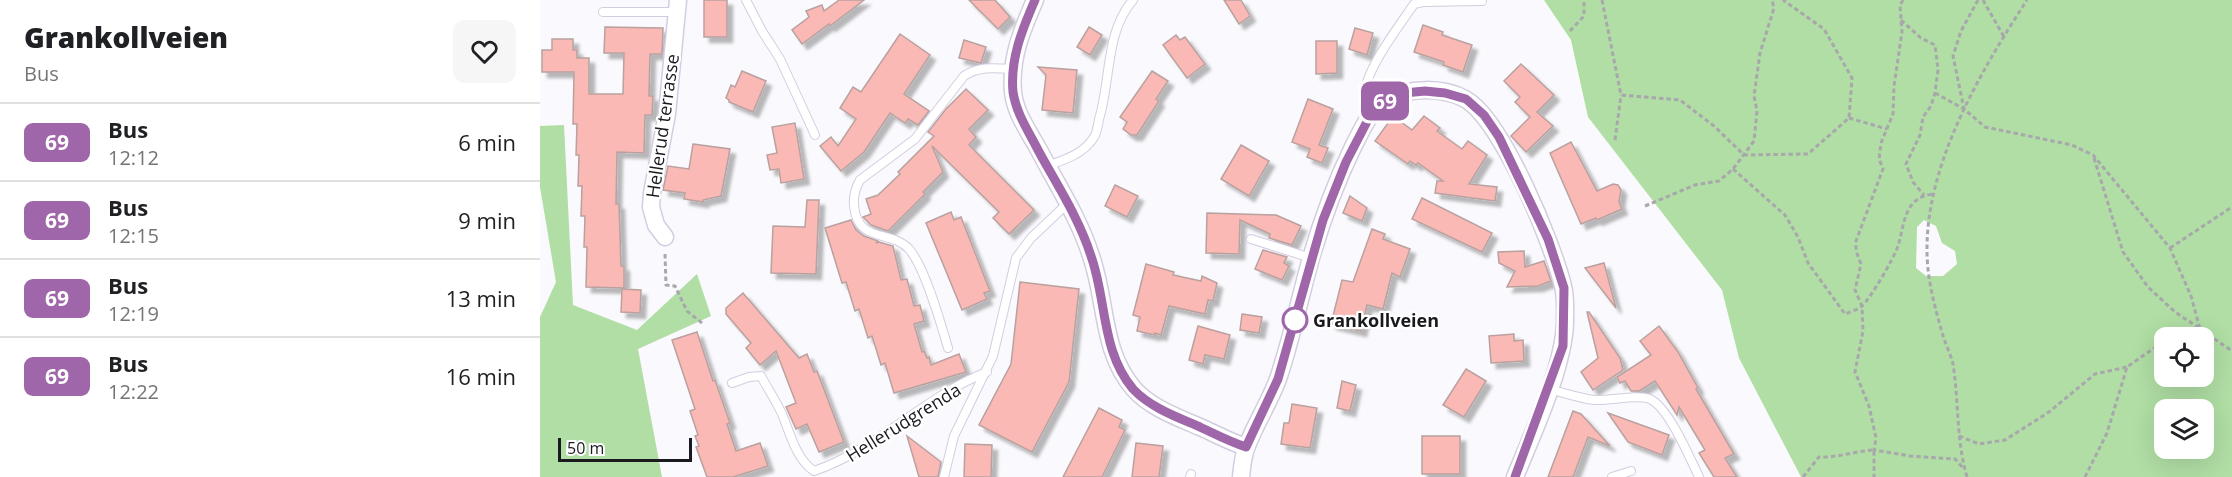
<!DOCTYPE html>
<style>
body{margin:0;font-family:"Open Sans",sans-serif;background:#f6f6f6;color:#202124;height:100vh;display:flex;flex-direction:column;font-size:22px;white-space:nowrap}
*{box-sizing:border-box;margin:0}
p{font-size:20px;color:#757577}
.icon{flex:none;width:33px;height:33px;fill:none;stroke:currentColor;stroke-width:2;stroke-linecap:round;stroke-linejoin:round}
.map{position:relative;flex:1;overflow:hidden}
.sheet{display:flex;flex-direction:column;background:#fff;width:540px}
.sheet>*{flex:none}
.badge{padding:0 12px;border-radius:9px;font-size:21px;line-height:39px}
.controls{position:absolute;left:1614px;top:327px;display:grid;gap:12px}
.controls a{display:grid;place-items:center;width:60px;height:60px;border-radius:12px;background:#fff;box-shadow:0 6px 24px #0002;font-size:30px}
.scale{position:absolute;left:18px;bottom:15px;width:134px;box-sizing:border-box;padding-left:6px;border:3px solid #1b1920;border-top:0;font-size:16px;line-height:21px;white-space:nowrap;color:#1b1920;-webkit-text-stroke:4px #fff;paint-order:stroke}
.map>.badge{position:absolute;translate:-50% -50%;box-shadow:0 0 0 3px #fff}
.round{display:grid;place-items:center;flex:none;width:63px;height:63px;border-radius:12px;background:#f6f6f6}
.overview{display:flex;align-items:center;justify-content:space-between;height:102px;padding:0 24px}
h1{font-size:28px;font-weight:800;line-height:45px}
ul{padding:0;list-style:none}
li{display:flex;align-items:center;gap:18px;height:78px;padding:0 24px;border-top:2px solid #e0e0e0}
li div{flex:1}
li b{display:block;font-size:22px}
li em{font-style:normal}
li .badge{min-width:66px;font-weight:700;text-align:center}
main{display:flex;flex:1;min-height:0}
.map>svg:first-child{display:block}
.green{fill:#b0dea4;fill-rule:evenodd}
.building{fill:#fab9b5;stroke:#b9a1a0;stroke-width:1.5;filter:url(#shadow)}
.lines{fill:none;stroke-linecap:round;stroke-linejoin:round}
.lane-casing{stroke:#d3cde1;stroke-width:10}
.street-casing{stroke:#d3cde1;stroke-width:19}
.path{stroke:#a8a7ac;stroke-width:3;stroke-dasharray:4.5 3;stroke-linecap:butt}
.lane{stroke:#fff;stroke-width:8}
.street{stroke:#fff;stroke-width:16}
.line-casing{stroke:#fff;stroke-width:14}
.line{stroke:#a066aa;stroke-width:9}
.stop-dot{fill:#fff;stroke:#a066aa;stroke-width:3}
.labels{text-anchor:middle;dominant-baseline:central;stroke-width:4.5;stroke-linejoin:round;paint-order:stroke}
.street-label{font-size:18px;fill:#1b1920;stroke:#fff}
.stop-label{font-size:18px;font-weight:bold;fill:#1b1920;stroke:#fff;text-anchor:start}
</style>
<main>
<section class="sheet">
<div class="overview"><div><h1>Grankollveien</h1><p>Bus</p></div><a class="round"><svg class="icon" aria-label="heart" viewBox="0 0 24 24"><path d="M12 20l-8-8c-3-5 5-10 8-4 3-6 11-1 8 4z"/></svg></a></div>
<ul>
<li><span class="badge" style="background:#a066aa;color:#fff">69</span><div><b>Bus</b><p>12:12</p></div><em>6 min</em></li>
<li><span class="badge" style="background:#a066aa;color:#fff">69</span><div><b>Bus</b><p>12:15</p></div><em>9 min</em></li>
<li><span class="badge" style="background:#a066aa;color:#fff">69</span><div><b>Bus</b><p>12:19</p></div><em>13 min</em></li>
<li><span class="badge" style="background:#a066aa;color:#fff">69</span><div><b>Bus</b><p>12:22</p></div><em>16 min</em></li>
</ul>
</section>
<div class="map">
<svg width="1692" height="477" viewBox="0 0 1692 477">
<defs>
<filter id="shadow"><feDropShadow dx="5.5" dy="5.5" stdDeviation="1.5" flood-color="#0004"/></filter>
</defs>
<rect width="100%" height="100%" fill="#faf9fd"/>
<g class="green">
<path d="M1004 0H1692V477H1261L1199 358 1182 290 1048 117 1031 40ZM1384 220 1396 226 1402 243 1415 251 1417 264 1403 276H1386L1376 268 1377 227ZM1624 338H1664V376H1624ZM1624 410H1664V448H1624Z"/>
<polygon points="24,125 33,305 97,330 157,274 171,316 98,349 122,477 0,477 0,317 16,282 0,187 0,126"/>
</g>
<g class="building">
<rect x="164" y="0" width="23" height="37"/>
<polygon points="299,0 324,0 290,26 289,24 262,44 252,30 269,17 266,11 282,5 284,11"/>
<polygon points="429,0 455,0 470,17 458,29"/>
<polygon points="684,0 701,0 710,16 699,24"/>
<polygon points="883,25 903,32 902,35 932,45 923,72 903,65 904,62 874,52"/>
<polygon points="65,27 123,28 122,54 110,54 109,96 113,96 112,115 105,115 104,153 77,152 76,204 79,204 81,266 84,266 84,288 46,287 47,247 44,247 45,216 41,216 42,186 38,186 39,155 36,155 37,124 33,124 34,72 2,72 2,50 12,50 12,39 33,39 33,50 37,50 37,58 49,58 49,94 83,94 84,53 64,53"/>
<polygon points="549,27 562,35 550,55 537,47"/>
<polygon points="815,28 833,33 827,55 809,49"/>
<polygon points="360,34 390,55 364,94 389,111 378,125 368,119 365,123 350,113 324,152 301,171 280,146 291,137 298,146 316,119 300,108 313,87 321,92"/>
<polygon points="636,35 640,40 645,37 665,64 647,78 623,45"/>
<polygon points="424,40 446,47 441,63 419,58"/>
<polygon points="776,41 797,41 797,73 776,74"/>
<polygon points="981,64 1014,95 997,112 1013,126 986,152 971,136 990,117 975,102 980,97 964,81"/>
<polygon points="498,67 537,70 533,113 502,110 506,75"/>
<polygon points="202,71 226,81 213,112 189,102 189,100 186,98 191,85 195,87"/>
<polygon points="612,71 628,81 616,99 619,101 597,135 591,135 583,129 587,122 580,117"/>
<polygon points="426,89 448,110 429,129 436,137 429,145 494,210 469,234 453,218 459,212 392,146 403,172 383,192 385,194 348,231 331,225 323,217 331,214 326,199 338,195 360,174 358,172 394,136 388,132 406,109"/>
<polygon points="768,99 793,109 779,145 788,148 782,163 767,157 770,149 752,142"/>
<polygon points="853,116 872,130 884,116 900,128 897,131 922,149 928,141 947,155 929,184 957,187 955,201 895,193 897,181 903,181 878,163 876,165 870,161 868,164 835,141"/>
<polygon points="255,123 264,179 241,183 239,169 230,170 227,155 237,153 232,127"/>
<polygon points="1031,142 1057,191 1073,184 1078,185 1081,190 1079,202 1082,209 1057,220 1056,218 1041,224 1010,153"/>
<polygon points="153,144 190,149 181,196 163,200 163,202 144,199 145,193 123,190 128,166 149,169"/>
<polygon points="701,145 729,161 709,196 681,179"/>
<polygon points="575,185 598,196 587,217 565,206"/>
<polygon points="810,196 827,208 822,221 803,213"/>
<polygon points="882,198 952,233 942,252 872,219"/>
<polygon points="267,200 279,200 276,274 231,273 233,226 265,227"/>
<polygon points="411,212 414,220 421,217 450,291 444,293 447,299 422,310 386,223"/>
<polygon points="667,213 736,215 761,226 752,245 729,238 730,234 700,220 699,254 666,253"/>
<polygon points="311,220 316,230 324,236 338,241 336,243 339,242 353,246 361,280 367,279 374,306 380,305 384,321 374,324 382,352 384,351 387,358 389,357 391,365 419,354 426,372 354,393 345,363 341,365 332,336 328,338 319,309 315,311 306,282 302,283 285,228"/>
<polygon points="832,229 845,234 843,239 870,249 860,277 852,273 843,309 827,305 821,331 791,324 802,280 813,282"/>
<polygon points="723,250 747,257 744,263 749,266 742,280 715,269"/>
<polygon points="984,251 985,267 1004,261 1011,281 998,286 967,287 975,271 959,263 958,252"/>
<polygon points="1064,263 1076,308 1045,268"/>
<polygon points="606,264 634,272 633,275 661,281 662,276 677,283 673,301 668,300 665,314 629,306 621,335 615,333 615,335 597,331 600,317 593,315"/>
<polygon points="480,282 539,289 529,382 492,452 439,425 471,364"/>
<polygon points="82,289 101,290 100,313 81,312"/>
<polygon points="203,293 259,358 267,354 274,372 277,371 304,442 279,452 267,424 256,429 246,407 256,403 236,351 220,365 206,348 211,343 186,314 186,308"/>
<polygon points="1047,312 1049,312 1080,358 1083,370 1053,390 1041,372 1058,358"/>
<polygon points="702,314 722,317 719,333 700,330"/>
<polygon points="658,326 690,335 684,359 665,355 663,364 649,360"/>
<polygon points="1119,326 1138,352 1158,388 1156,389 1194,454 1185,458 1197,477 1174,477 1159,453 1165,450 1139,407 1137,415 1115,381 1099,391 1091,391 1085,381 1080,383 1077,377 1111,355 1100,341"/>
<polygon points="157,332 173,381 175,380 184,406 190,423 187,424 196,451 220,443 228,466 193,477 167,477 156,447 159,446 155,436 158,435 150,411 155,409 132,340"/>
<polygon points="974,334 974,341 983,340 984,361 951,363 949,336"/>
<polygon points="926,369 946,381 924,417 903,405"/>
<polygon points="802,381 816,385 810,411 797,408"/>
<polygon points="752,404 777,408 770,448 741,444 744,423 749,423"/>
<polygon points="559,408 582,420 579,427 585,430 562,477 523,477"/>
<polygon points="1033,411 1041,414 1070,446 1048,437 1033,477 1008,477"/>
<polygon points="1068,413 1129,435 1122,455 1088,442"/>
<polygon points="367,436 401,462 398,477 379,477"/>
<rect x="882" y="436" width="38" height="38"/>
<polygon points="596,443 623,446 619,477 592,477"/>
<polygon points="425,444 452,445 451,477 424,477"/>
</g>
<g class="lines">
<g class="lane-casing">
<g id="lane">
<polyline points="206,0 222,31 240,59 275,135"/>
<polyline points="63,12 137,12"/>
<path d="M832 112C828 107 825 102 825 95 824 71 860 25 874 4L883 2 942 1"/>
<path d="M507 166C524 160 544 154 554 137 557 133 558 125 559 119 571 81 565 32 593 0"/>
<polyline points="711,239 771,258"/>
<path d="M408 348C401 324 385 267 369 249 350 229 318 244 314 206 313 196 315 189 320 180L375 139 424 76C439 66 455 68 473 69"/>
<path d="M192 383 209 377 221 376C228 389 236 401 242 414 250 433 256 459 274 471 337 450 385 396 447 372"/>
<path d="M1009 389C1024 393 1039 398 1054 400 1070 401 1097 394 1110 399 1129 408 1150 458 1159 477"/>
<polyline points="404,477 414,436 453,356 476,258 491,238 528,203"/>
<polyline points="650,477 651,474"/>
<polyline points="1072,477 1091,471"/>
</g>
</g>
<g class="street-casing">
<g id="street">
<path d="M495 0C482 30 470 58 473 92 475 113 489 132 499 150 517 185 539 218 551 256 567 301 561 351 594 389 611 408 637 417 660 427 676 434 690 442 706 447"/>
<polyline points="125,237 116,225 111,207 112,193 127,114 138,0"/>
<path d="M701 477C702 467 703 455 707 446 716 422 731 400 739 376 752 337 760 297 771 258 782 220 796 182 813 147 822 130 829 111 847 100 868 87 903 87 925 99 962 119 1013 245 1023 286 1026 297 1025 311 1025 322 1024 367 992 435 975 477"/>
</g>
</g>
<g class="path">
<polyline points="1062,0 1081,95 1140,100 1174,126 1204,155 1268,154 1309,118 1312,78 1284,29 1243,0"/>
<polyline points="1363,0 1360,5 1362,32 1354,86 1353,114 1341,143 1339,159 1343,169 1316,241 1316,251 1321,264 1315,290 1322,306 1323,331 1315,372 1329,406 1336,438 1334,450 1370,456 1415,459 1424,469"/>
<polyline points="1438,0 1421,31 1413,56 1424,109 1445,127 1532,145 1553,155 1630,248 1651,296 1660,329 1692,351"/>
<polyline points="1443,0 1464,37"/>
<polyline points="1361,20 1381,38 1395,45 1398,70 1395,93 1391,106 1383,117 1380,135 1366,164 1373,182 1384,195"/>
<polyline points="1030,31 1044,16 1044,0"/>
<polyline points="1395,93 1424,109"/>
<polyline points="1309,118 1347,129"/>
<polyline points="1075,140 1081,95"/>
<polyline points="1554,158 1583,252 1608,287 1635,312 1659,328"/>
<path d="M1193 169 1245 215 1258 237 1268 263 1305 314C1310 312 1317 310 1322 306 1330 299 1354 258 1358 246 1365 224 1363 197 1394 194"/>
<polyline points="1105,206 1155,185 1179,181 1193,169 1214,141 1217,111 1214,96 1220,53 1234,8 1232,0"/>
<polyline points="1630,248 1692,207"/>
<polyline points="125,254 126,285 135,286 147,311 162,323"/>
<polyline points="1630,338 1640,331 1659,329"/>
<polyline points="1419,436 1439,444 1465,440 1509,412 1555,374 1587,367"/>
<path d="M1263 477 1279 457C1297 458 1315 451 1334 450V477"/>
<path d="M1427 477C1416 440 1419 402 1413 364 1411 356 1407 347 1404 339 1398 319 1392 297 1389 277 1375 181 1437 77 1487 0"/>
<polyline points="1545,477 1567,433 1587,367 1624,341"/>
</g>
<use href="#lane" class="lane"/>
<use href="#street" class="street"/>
</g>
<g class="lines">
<g class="line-casing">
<path id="line" d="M495 0C482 30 470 59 473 92 476 113 489 132 498 150 517 185 539 218 551 256 567 301 561 351 593 389 611 408 637 417 660 427 675 434 690 442 706 447L738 379 783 220 806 162 832 112 847 100 864 93 885 91 905 93 926 99 944 115 959 137 1008 239 1024 288 1023 346 975 477"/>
</g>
<use href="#line" class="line"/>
</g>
<circle class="stop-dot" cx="755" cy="320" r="12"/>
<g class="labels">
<g class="street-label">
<text transform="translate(122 126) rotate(-82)">Hellerud terrasse</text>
<text transform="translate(363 422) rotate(-32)">Hellerudgrenda</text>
</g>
<g class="stop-label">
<text x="773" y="320">Grankollveien</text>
</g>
</g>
</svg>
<div class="controls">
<a><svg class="icon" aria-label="locate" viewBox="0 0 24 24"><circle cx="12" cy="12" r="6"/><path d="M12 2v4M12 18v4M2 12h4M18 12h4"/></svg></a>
<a><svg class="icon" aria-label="layers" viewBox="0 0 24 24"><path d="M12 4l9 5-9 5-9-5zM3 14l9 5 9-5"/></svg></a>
</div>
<div class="scale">50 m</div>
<b class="badge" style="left:845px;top:101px;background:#a066aa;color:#fff">69</b>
</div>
</main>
